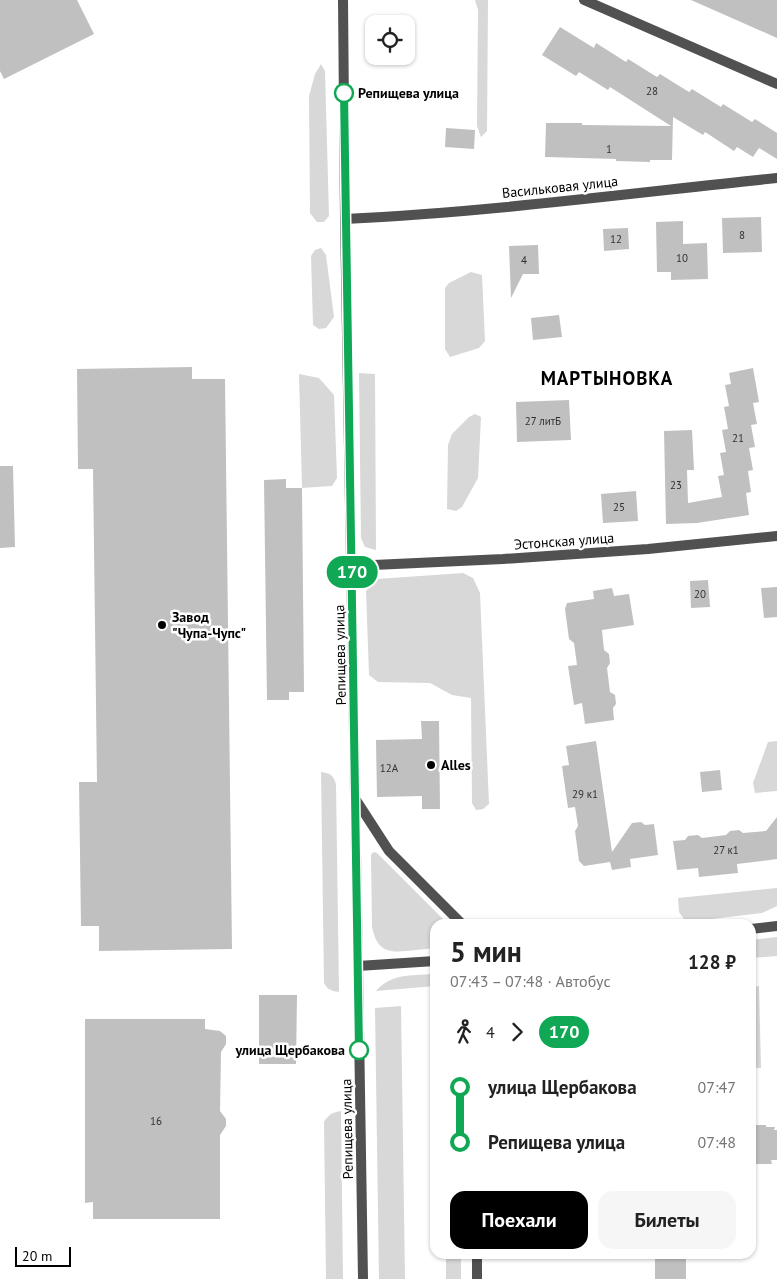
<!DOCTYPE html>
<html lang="ru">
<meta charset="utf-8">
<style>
body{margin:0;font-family:"PT Sans",sans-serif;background:#f6f6f6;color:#222;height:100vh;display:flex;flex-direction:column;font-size:19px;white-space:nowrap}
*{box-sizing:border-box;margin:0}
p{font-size:16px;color:#767676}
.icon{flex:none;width:28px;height:28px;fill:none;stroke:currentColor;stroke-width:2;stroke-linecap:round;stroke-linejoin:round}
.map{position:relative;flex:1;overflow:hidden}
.details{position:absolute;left:430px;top:919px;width:326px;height:340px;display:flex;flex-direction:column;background:#fff;border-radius:15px;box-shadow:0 1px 4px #0004}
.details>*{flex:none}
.badge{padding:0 10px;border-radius:16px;font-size:18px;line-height:32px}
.buttons{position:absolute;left:365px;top:15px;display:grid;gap:10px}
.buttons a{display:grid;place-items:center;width:50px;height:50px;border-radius:10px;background:#fff;box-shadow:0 1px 4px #0004;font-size:25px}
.scale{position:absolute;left:15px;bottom:12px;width:56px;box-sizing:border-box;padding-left:5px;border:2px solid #000;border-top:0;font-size:14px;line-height:18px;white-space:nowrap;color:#000;-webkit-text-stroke:4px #fff;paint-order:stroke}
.map>.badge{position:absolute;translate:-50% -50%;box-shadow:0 0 0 2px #fff}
.legs{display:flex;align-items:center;gap:8px;height:55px;padding:0 20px;font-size:16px}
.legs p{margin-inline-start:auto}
.summary{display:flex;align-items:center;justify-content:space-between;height:85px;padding:0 20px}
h1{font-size:28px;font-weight:600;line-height:38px}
.cta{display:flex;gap:10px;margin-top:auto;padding:10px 20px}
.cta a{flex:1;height:58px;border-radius:15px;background:#000;color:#fff;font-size:20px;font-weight:600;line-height:58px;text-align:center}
.cta a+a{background:#f6f6f6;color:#222}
ul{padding:0 20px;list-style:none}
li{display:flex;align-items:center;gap:18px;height:55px;font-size:19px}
li i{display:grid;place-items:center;width:8px;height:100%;margin:0 6px;background:currentColor}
li i::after{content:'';width:12px;height:12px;margin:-6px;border:4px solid;border-radius:50%;background:#fff}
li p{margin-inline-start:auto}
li:first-child i{background:linear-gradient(#0000 50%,currentColor 0)}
li:last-child i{background:linear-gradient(currentColor 50%,#0000 0)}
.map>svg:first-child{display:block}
.green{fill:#d8d8d8}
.building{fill:#c0c0c0}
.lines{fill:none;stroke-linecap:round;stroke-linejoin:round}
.minor{stroke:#515151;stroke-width:10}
.tertiary{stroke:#515151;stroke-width:10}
.line-1-casing{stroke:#fff;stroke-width:11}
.line-1{stroke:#10a855;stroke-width:8}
.stop-1-dot{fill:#fff;stroke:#10a855;stroke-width:2.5}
.poi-dot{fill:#000;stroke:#fff;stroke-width:2}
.labels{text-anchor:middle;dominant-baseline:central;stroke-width:5;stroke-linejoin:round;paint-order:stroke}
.number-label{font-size:11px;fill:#303030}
.stop-label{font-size:14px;font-weight:bold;fill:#000;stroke:#fff;text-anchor:start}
.street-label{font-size:14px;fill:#000;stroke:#fff}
.poi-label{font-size:14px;font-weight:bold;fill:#000;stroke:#fff;text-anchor:start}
.district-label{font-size:19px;font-weight:bold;letter-spacing:1px;fill:#000;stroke:#fff}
</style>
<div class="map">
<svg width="777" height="1279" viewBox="0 0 777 1279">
<rect width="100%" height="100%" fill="#fff"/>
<g class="green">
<polygon points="475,0 488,0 487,131 481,137 477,126 478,10"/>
<polygon points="321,64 325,71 329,216 324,222 317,222 310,213 309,96 315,74"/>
<polygon points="321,248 326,255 334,317 326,328 319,329 313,325 311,256 315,250"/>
<polygon points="471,272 482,275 485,341 479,348 450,357 445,349 445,288 449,283"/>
<polygon points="359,373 375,374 376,550 365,547 361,538"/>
<polygon points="299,374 319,378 334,395 337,478 332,486 302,488"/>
<polygon points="475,414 481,417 478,478 462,507 456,511 447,509 448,445 452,434 469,417"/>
<polygon points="463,573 473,578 480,593 489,804 483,809 476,810 472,803 471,698 452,695 430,683 378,682 369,675 366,591 377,579"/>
<polygon points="777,741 777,791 755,793 753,783 768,742"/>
<path d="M321 772C330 773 333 775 336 784L339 992C331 991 328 990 324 983Z"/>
<path d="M375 852 378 854 448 924H435V948C426 949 416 950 407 951 385 953 377 949 372 927L371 856 372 853Z"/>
<polygon points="777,888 777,906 762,913 686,922 679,912 678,898"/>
<polygon points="777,937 777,956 751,958 751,940"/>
<path d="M433 974 435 975V986L376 991C392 973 410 976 433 974Z"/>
<polygon points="759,986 761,1068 751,1068 751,987"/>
<polygon points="401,1006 405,1279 379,1279 375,1008"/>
<path d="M341 1111 343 1279H326L324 1122C328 1115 333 1112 341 1111Z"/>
<rect x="446" y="1254" width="15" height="25"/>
</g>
<g class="building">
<polygon points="0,0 77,0 94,34 4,79 0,71"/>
<polygon points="691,0 777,0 777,38"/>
<polygon points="560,27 594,48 596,43 626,62 628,59 657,77 660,74 689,92 692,89 721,107 723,104 752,122 755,119 777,133 777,159 759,148 753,157 737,147 734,151 705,132 703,135 673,117 672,160 650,160 650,162 616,161 616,159 545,157 546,123 582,123 582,125 671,126 610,87 608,90 579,72 576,76 542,55"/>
<polygon points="446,128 475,130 474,149 445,147"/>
<polygon points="761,217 762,252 723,253 722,218"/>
<polygon points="683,221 683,244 707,243 708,279 671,280 671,272 657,272 656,222"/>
<polygon points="628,228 629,249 604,251 603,229"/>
<polygon points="538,245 539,274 523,274 511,298 509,246"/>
<polygon points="559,315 562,337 533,340 531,318"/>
<polygon points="192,367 192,379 225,379 232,949 99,951 99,926 81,926 79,782 97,782 93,469 78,469 77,369"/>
<polygon points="753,368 759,402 753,403 757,424 751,425 755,447 749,448 753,470 748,471 751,492 746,493 749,515 697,523 666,524 664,431 692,430 694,470 687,470 688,503 722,497 718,476 724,475 720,453 726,452 722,430 728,429 724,407 729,406 725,385 731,384 729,373"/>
<polygon points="569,400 571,440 517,442 516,402"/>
<polygon points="0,466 13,466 15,547 0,548"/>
<polygon points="286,479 286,488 302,488 304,692 289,692 289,700 267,700 264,480"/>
<polygon points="636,491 638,521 603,523 601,494"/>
<polygon points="708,580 710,607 691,608 690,581"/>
<polygon points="777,587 777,617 764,618 761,588"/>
<polygon points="612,588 614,596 629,594 634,625 602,630 604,650 609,654 610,663 607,668 610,692 615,695 616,704 613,708 614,720 585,724 582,703 574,705 568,666 577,665 574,643 569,639 565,609 567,603 594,599 593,591"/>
<polygon points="421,721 439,721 440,809 422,809 422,796 377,797 376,740 422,739"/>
<polygon points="596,741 612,852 632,823 641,822 645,825 654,824 658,855 630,859 631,867 612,870 610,862 584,866 579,861 575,831 578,826 575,807 568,808 562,766 569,765 566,746"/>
<polygon points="720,770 722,790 702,792 700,772"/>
<polygon points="777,817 777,859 737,864 738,873 699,877 698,868 677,870 673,841 685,840 688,836 698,835 702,838 726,835 730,831 739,830 743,833 766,831"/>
<polygon points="259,995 297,995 296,1064 259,1064"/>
<polygon points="85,1019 205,1019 205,1029 220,1031 226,1036 226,1044 221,1052 220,1111 226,1119 226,1126 220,1135 220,1219 93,1219 93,1202 85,1203"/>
<polygon points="751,1125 766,1125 766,1127 775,1127 774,1130 777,1130 777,1160 771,1160 772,1164 751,1164"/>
<rect x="655" y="1254" width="31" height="25"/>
</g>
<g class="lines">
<g class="minor">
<polyline points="343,0 345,219 358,966"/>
<polyline points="584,0 777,84"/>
<path d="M345 219C490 212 633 193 777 178"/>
<polyline points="352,566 503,559 648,549 777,536"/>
<polyline points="356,800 389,851 462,924"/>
<polyline points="751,929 777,926"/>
</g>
<g class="tertiary">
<polyline points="477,1254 477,1279"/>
<polyline points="363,1279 358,966 435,961"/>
</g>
</g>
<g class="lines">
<g class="line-1-casing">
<polyline id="line-1" points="344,93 359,1050"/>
</g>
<use href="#line-1" class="line-1"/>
</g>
<g class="stop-1-dot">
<circle cx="344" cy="93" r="9"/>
<circle cx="359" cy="1050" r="9"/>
</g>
<g class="poi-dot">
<circle cx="162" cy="625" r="5"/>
<circle cx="431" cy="765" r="5"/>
</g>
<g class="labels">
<g class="number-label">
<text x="652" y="91">28</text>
<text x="609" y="149">1</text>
<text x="742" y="235">8</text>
<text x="616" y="239">12</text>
<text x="682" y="258">10</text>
<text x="524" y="260">4</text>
<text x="543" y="421">27 литБ</text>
<text x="738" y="438">21</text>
<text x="676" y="485">23</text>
<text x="619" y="507">25</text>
<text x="700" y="594">20</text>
<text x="389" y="768">12А</text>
<text x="585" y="794">29 к1</text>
<text x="726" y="850">27 к1</text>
<text x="156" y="1121">16</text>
</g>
<g class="stop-label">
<text x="358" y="93">Репищева улица</text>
<text x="345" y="1050" text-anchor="end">улица Щербакова</text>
</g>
<g class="street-label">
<text transform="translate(560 187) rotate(-6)">Васильковая улица</text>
<text transform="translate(564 541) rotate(-4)">Эстонская улица</text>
<text transform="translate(340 655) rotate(-91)">Репищева улица</text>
<text transform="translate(347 1129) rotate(-91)">Репищева улица</text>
</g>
<g class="poi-label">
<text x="172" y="617">Завод<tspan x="172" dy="16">"Чупа-Чупс"</tspan></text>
<text x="441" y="765">Alles</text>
</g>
<g class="district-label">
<text x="607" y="378">МАРТЫНОВКА</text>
</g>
</g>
</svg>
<div class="buttons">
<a><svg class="icon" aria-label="locate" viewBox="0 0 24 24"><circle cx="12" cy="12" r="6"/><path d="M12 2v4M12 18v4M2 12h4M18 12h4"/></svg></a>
</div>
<div class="scale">20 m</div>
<b class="badge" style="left:352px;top:572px;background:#10a855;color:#fff">170</b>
<section class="details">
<div class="summary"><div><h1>5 мин</h1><p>07:43 – 07:48 · Автобус</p></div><b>128 ₽</b></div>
<div class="legs"><svg class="icon" aria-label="walk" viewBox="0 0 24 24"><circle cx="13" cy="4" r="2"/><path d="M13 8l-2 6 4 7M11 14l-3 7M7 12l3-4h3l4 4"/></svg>4<svg class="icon" aria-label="forward" viewBox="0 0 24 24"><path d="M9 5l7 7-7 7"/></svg><b class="badge" style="background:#10a855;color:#fff">170</b></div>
<ul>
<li><i style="color:#10a855"></i><b>улица Щербакова</b><p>07:47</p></li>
<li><i style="color:#10a855"></i><b>Репищева улица</b><p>07:48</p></li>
</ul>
<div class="cta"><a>Поехали</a><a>Билеты</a></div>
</section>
</div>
